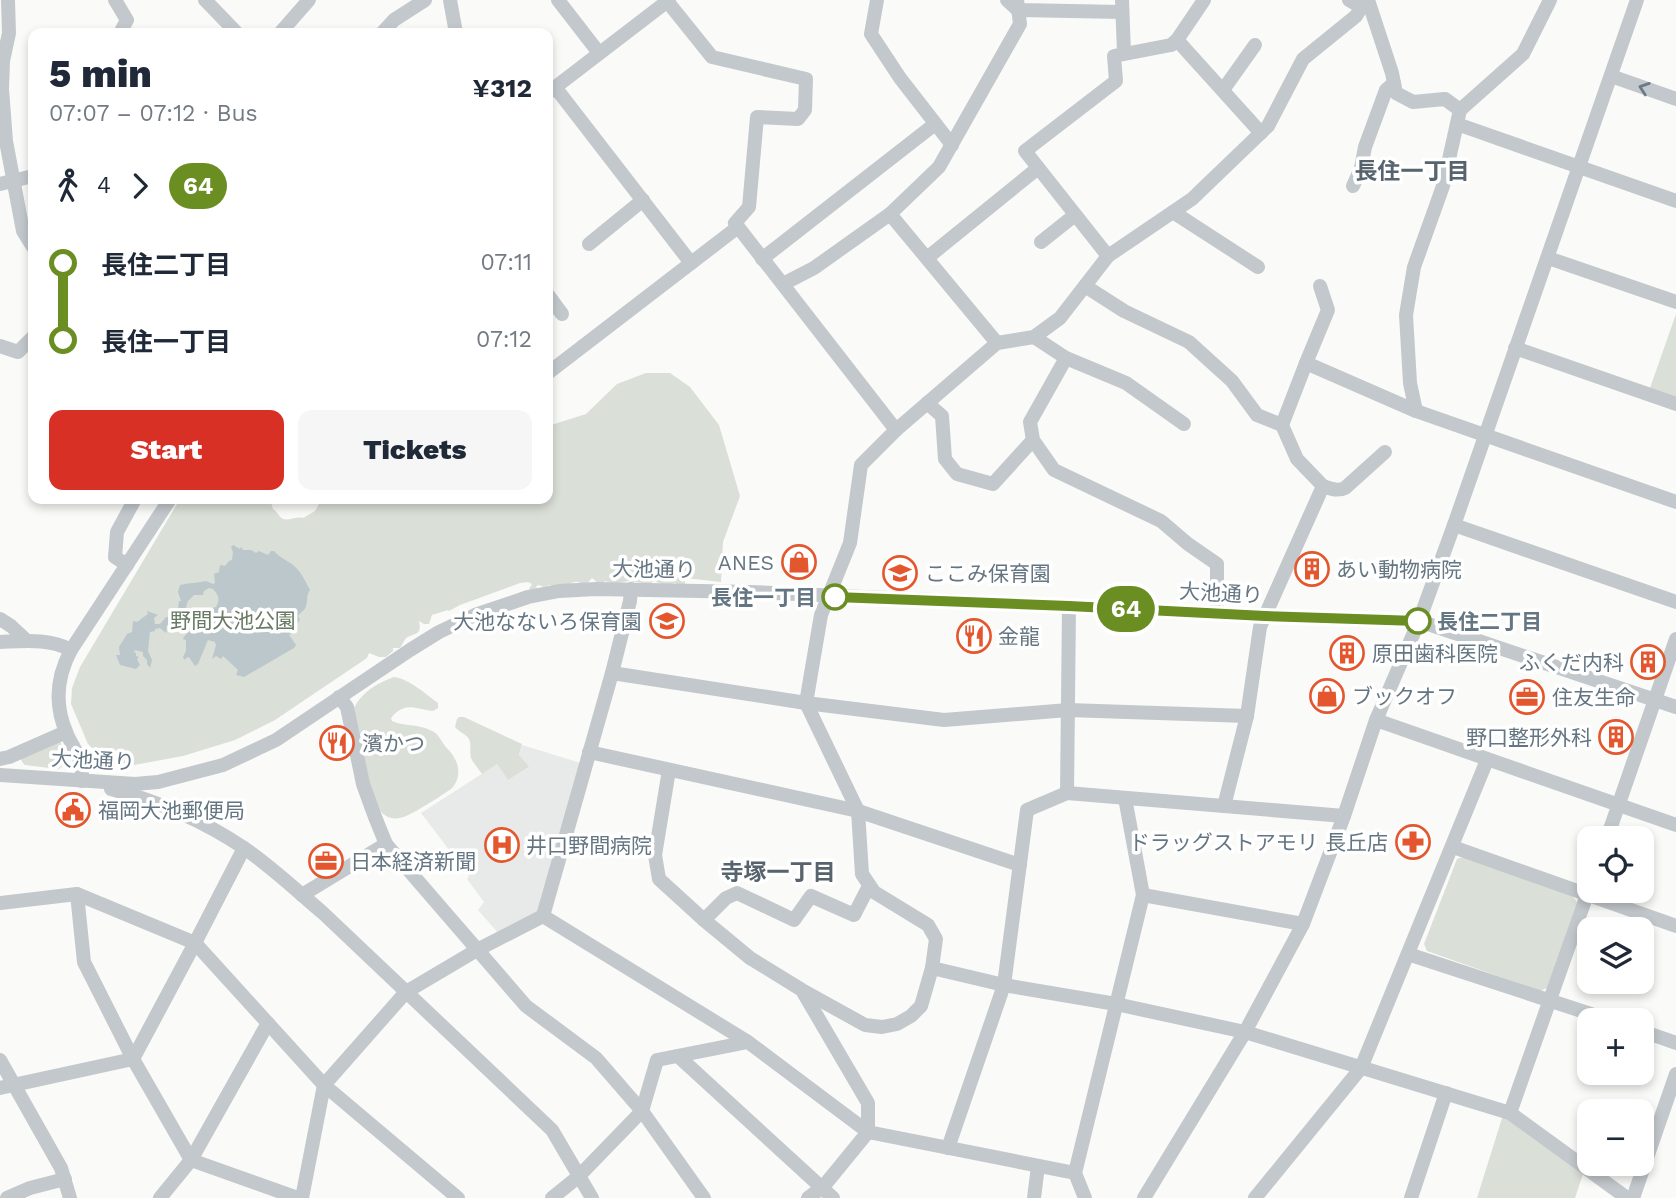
<!DOCTYPE html>
<meta charset="utf-8">
<style>
body{margin:0;font-family:"Work Sans","Noto Sans JP",sans-serif;background:#f6f6f7;color:#1f2937;height:100vh;display:flex;flex-direction:column;font-size:26px;white-space:nowrap}
*{box-sizing:border-box;margin:0}
p{font-size:23px;color:#747a83}
.icon{flex:none;width:38px;height:38px;fill:none;stroke:currentColor;stroke-width:2;stroke-linecap:round;stroke-linejoin:round}
.map{position:relative;flex:1;overflow:hidden}
.panel{position:absolute;left:28px;top:28px;width:525px;height:476px;display:flex;flex-direction:column;background:#fff;border-radius:14px;box-shadow:0 4px 10px #0003}
.panel>*{flex:none}
.badge{padding:0 14px;border-radius:23px;font-size:24px;line-height:46px}
.fabs{position:absolute;left:1577px;top:826px;display:grid;gap:14px}
.fabs a{display:grid;place-items:center;width:77px;height:77px;border-radius:14px;background:#fff;box-shadow:0 4px 10px #0003;font-size:35px}
.map>.badge{position:absolute;translate:-50% -50%;box-shadow:0 0 0 4px #fff}
.legs{display:flex;align-items:center;gap:10px;height:77px;padding:0 21px;font-size:23px}
.legs p{margin-inline-start:auto}
.overview{display:flex;align-items:center;justify-content:space-between;height:119px;padding:0 21px}
h1{font-size:38px;font-weight:800;line-height:52px}
.cta{display:flex;gap:14px;margin-top:auto;padding:14px 21px}
.cta a{flex:1;height:80px;border-radius:14px;background:#d93025;color:#fff;font-size:28px;font-weight:800;line-height:80px;text-align:center}
.cta a+a{background:#f6f6f7;color:#1f2937}
ul{padding:0 21px;list-style:none}
li{display:flex;align-items:center;gap:24px;height:77px;font-size:26px}
li i{display:grid;place-items:center;width:10px;height:100%;margin:0 9px;background:currentColor}
li i::after{content:'';width:18px;height:18px;margin:-9px;border:5px solid;border-radius:50%;background:#fff}
li p{margin-inline-start:auto}
li:first-child i{background:linear-gradient(#0000 50%,currentColor 0)}
li:last-child i{background:linear-gradient(currentColor 50%,#0000 0)}
.map>svg:first-child{display:block}
.built{fill:#e8e9e9}
.green{fill:#dadfd7}
.water{fill:#bbc7cb;fill-rule:evenodd}
.lines{fill:none;stroke-linecap:round;stroke-linejoin:round}
.minor{stroke:#c3c8cc;stroke-width:14}
.oneway{stroke:#6a7a87}
.line-1-casing{stroke:#fff;stroke-width:16}
.line-1{stroke:#6b8e23;stroke-width:10}
.stop-1-dot{fill:#fff;stroke:#6b8e23;stroke-width:3.5}
.labels{text-anchor:middle;dominant-baseline:central;stroke-width:7;stroke-linejoin:round;paint-order:stroke}
.poi-label{font-size:21px;fill:#657683;stroke:#fff;text-anchor:start}
.street-label{font-size:21px;fill:#657683;stroke:#fff}
.stop-label{font-size:21px;font-weight:bold;fill:#657683;stroke:#fff;text-anchor:end}
.park-label{font-size:21px;fill:#687a64;stroke:#fff}
.neighbourhood-label{font-size:23px;font-weight:bold;fill:#57646e;stroke:#fff}
</style>
<div class="map">
<svg width="1676" height="1198" viewBox="0 0 1676 1198">
<rect width="100%" height="100%" fill="#fafaf8"/>
<polygon class="built" points="522,745 581,763 541,910 499,934 478,910 484,902 467,879 469,876 421,813 497,764 508,780 528,768 519,755"/>
<g class="green">
<polygon points="1676,314 1676,397 1650,388"/>
<path d="M646 373H670L690 387 719 425 740 496 723 542 721 582 685 578V584H677L675 583 666 585 653 581 651 584 628 581 615 584 605 581 602 584H599L592 578 586 585C580 583 575 579 569 585L553 587 550 585 544 587 539 585 536 586 537 589 531 592 529 589 532 584 528 582 520 583 460 605 449 611 448 610 432 615 429 624H424L419 621C422 636 416 632 406 638L400 648H393V651L386 657H379L369 653 367 658 275 720 235 740 183 756 134 765 106 762 88 744 71 704 72 688 80 667 180 499H270L273 509C277 511 279 517 283 519 289 521 296 516 303 518L315 511 322 499H548V426L586 414 617 384Z"/>
<path d="M394 677C409 679 426 694 438 703V708L433 711C415 709 405 701 391 718L392 721C402 726 417 724 430 730 438 733 440 739 445 746 447 749 450 751 452 754 460 765 461 779 451 789 441 796 431 802 421 808 400 821 387 825 373 801L354 708C362 692 377 683 394 677Z"/>
<path d="M459 717H464L522 744 519 755 529 767 508 780 497 764 482 774C478 768 474 764 471 758 469 752 472 745 469 739 466 734 459 732 455 727L457 719Z"/>
<path d="M60 741C64 752 72 763 58 769L25 765 22 762 21 758Z"/>
<polygon points="1466,856 1571,895 1577,902 1547,988 1540,991 1427,951 1424,944 1457,859"/>
<polygon points="1503,1115 1584,1171 1575,1198 1477,1198"/>
</g>
<path class="water" d="M233 545 240 549 241 547 243 550H251L256 553 259 551 268 555 271 551H274C280 558 287 560 293 565 301 571 305 581 310 590 306 595 308 600 306 606 305 611 301 611 298 616L300 620 291 629 293 633 289 635 296 645 294 648 244 677 236 675 238 670 223 656 221 659 216 656 212 659 216 645 215 642 208 640 198 664 195 666 189 657 186 658 185 660 183 657 186 651V640L183 639C185 634 190 632 193 626L189 616 181 612 177 613 170 625H167L166 633 160 628 155 629V631L150 632 148 651 152 660 150 668 147 664V660L143 656V652L135 650 134 652 136 653V656L139 657 137 659 140 665 136 669 120 665 116 655H120L119 647 127 634 132 632 133 621 137 622 148 614 147 611 158 615 154 618 155 624H160L166 617H173L178 609 179 601H181L178 592 180 585C189 583 197 583 206 581L213 584 215 583 214 574 219 572 220 565 225 566 229 561 232 560 233 552 231 547ZM209 588 213 589C219 595 220 600 216 607L204 610 200 615 189 613 186 607 188 601 194 595H203L204 591Z"/>
<g class="lines">
<g class="minor">
<polyline points="8,0 9,33 3,61 2,89 6,141 23,231 33,247"/>
<polyline points="115,0 127,20 120,33"/>
<polyline points="205,0 237,33"/>
<polyline points="450,0 456,33"/>
<polyline points="558,0 599,53"/>
<polyline points="877,0 871,34 900,78 952,145"/>
<polyline points="1007,0 1018,10 1122,12"/>
<polyline points="1122,0 1124,53"/>
<polyline points="1349,0 1361,7"/>
<polyline points="1368,0 1392,73 1396,93 1413,102 1445,99 1460,110 1443,186 1414,267 1406,315 1410,383 1416,411"/>
<polyline points="667,1 712,57 806,79 805,110 798,119 757,117 749,207 735,223 896,430"/>
<polyline points="280,33 309,0"/>
<polyline points="382,33 394,20 425,0"/>
<polyline points="1177,40 1261,133"/>
<polyline points="1611,76 1676,99"/>
<polyline points="555,87 691,263"/>
<polyline points="1223,90 1255,45"/>
<polyline points="549,92 669,0"/>
<polyline points="1460,110 1523,54 1550,0"/>
<polyline points="1457,124 1676,201"/>
<polyline points="0,184 33,176"/>
<polyline points="1353,186 1361,168 1365,147 1386,90 1394,83"/>
<polyline points="1173,212 1258,267"/>
<polyline points="890,214 939,167 1020,24 1017,0"/>
<polyline points="1041,242 1075,215"/>
<polyline points="589,244 643,200"/>
<polyline points="1108,256 1025,151 1116,81 1114,56 1171,45 1177,40 1204,0"/>
<polyline points="927,258 1038,168"/>
<polyline points="1548,258 1676,302"/>
<polyline points="762,259 935,124"/>
<polyline points="783,284 814,268 890,214 997,343"/>
<path d="M1085 286 1124 311 1189 342 1232 381 1257 415 1282 425 1297 459 1323 486C1330 489 1339 491 1345 488L1385 452"/>
<polyline points="548,295 562,314"/>
<polyline points="1034,337 1066,358 1126,383 1184,424"/>
<polyline points="0,346 18,352 33,337"/>
<polyline points="1515,348 1676,404"/>
<polyline points="1066,358 1030,422 1033,440 1054,470 1161,521 1188,544 1217,564 1217,613"/>
<polyline points="1306,363 1416,411 1676,502"/>
<polyline points="548,373 738,227"/>
<polyline points="927,403 942,416 945,459 957,474 993,484 1033,440"/>
<polyline points="1282,425 1306,363 1328,310 1320,286"/>
<polyline points="1454,525 1676,602"/>
<polyline points="127,565 115,557 117,532 135,499"/>
<polyline points="0,619 11,626 26,640"/>
<path d="M0 642C24 641 50 638 71 650"/>
<polyline points="612,673 806,703 944,720 1068,710 1247,716"/>
<polyline points="339,697 347,707 363,784 375,817 386,844 526,1006 596,1058 642,1111 704,1198"/>
<polyline points="1376,720 1676,825"/>
<polyline points="589,752 858,811 1020,865"/>
<polyline points="0,759 9,757 66,732"/>
<polyline points="669,770 655,855 659,879 704,920 750,958 802,990 865,1025 882,1027 897,1024 911,1016 921,1006 932,968 936,939 928,925 874,892 862,874 858,811 806,703 821,615 850,543 861,465 896,430 997,343 1034,337 1060,318 1108,256 1192,199 1268,126 1303,59 1356,16 1366,0"/>
<polyline points="0,775 135,784 158,782 223,765 276,740 410,650 439,632 475,615 528,597 559,591 596,589 750,592 1069,606 1265,616 1419,621 1676,707"/>
<path d="M82 781C82 775 82 769 81 764 79 754 71 744 67 734 54 705 56 678 71 650L170 499"/>
<path d="M111 789C157 801 204 821 244 848 272 867 297 891 323 913L552 1130 592 1198"/>
<polyline points="1067,793 1069,606"/>
<polyline points="1224,806 1247,716 1260,627 1323,486"/>
<polyline points="1607,838 1676,639"/>
<polyline points="1453,847 1676,926"/>
<polyline points="77,894 84,962 133,1059 191,1160 298,1198"/>
<polyline points="302,895 386,844"/>
<polyline points="1143,895 1303,924"/>
<polyline points="0,903 77,894 195,943 324,1085 458,1198"/>
<polyline points="543,916 748,1042 868,1132 1075,1173"/>
<polyline points="704,920 726,898 737,893 794,920 811,896 854,915 869,886"/>
<polyline points="1408,954 1609,1020"/>
<polyline points="932,968 1004,985 1116,1004 1245,1032 1510,1113 1627,1198"/>
<polyline points="803,992 868,1103 868,1132 823,1187 808,1198"/>
<polyline points="1642,1031 1676,1043"/>
<polyline points="678,1056 833,1198"/>
<polyline points="0,1060 61,1168 70,1198"/>
<polyline points="0,1088 133,1059 195,943 244,848"/>
<polyline points="1510,1113 1589,889"/>
<polyline points="948,1148 1004,985 1027,810 1067,793 1344,816"/>
<polyline points="7,1198 30,1188 65,1179"/>
<polyline points="160,1198 191,1160 268,1023"/>
<polyline points="302,1198 324,1085 406,992 477,950 543,916 612,673 630,601 631,589"/>
<polyline points="552,1198 578,1177 642,1111 657,1060 748,1042"/>
<polyline points="1034,1198 1038,1166"/>
<polyline points="1085,1198 1075,1173 1143,895 1125,798"/>
<polyline points="1144,1198 1245,1032 1303,924 1344,816 1376,720 1419,621 1454,525 1637,0"/>
<polyline points="1255,1198 1361,1068 1487,760"/>
<polyline points="1411,1198 1446,1093"/>
<polyline points="1633,1198 1676,1074"/>
</g>
</g>
<defs><path id="oneway-chevron" d="M-2-3.5L2.5 0L-2 3.5" fill="none" stroke-width="1.6" stroke-linecap="round" stroke-linejoin="round" transform="scale(1.75)"/></defs>
<use class="oneway" href="#oneway-chevron" transform="translate(1644 88) rotate(-161)"/>
<g class="lines">
<g class="line-1-casing">
<polyline id="line-1" points="835,597 1069,606 1265,616 1418,621"/>
</g>
<use href="#line-1" class="line-1"/>
</g>
<defs>
<g id="shop-ring" transform="scale(1.75)"><circle r="9.5" fill="#fff" stroke="#e4572e" stroke-width="1.5"/><path d="M-5-2.5h2.3a2.7 3.5 0 0 1 5.4 0H5L5.5 6h-11ZM-1.5-2.5h3a1.5 2.3 0 0 0-3 0Z" fill="#e4572e"/></g>
<g id="building-ring" transform="scale(1.75)"><circle r="9.5" fill="#fff" stroke="#e4572e" stroke-width="1.5"/><path d="M-4-6H4V6H1V3H-1V6H-4ZM-2.5-4.3h1.7v1.8h-1.7ZM.8-4.3h1.7v1.8H.8ZM-2.5-1h1.7V.8h-1.7ZM.8-1h1.7V.8H.8Z" fill="#e4572e"/></g>
<g id="school-ring" transform="scale(1.75)"><circle r="9.5" fill="#fff" stroke="#e4572e" stroke-width="1.5"/><path d="M0-5L7-2L0 1L-7-2ZM-4 1L0 2.5L4 1V4Q0 6-4 4Z" fill="#e4572e"/></g>
<g id="restaurant-ring" transform="scale(1.75)"><circle r="9.5" fill="#fff" stroke="#e4572e" stroke-width="1.5"/><path d="M-5-6h1v4h1v-4h1v4h1v-4h1v5L-1.5 .5V6h-2V.5L-5-1ZM5-6V6H3V1.5H1.5Q1.5-4 5-6Z" fill="#e4572e"/></g>
<g id="office-ring" transform="scale(1.75)"><circle r="9.5" fill="#fff" stroke="#e4572e" stroke-width="1.5"/><path d="M-6-3h4V-5.5h4V-3h4V5H-6ZM-1-4.5V-3h2v-1.5ZM-6 0V1H6V0Z" fill="#e4572e"/></g>
<g id="civic-ring" transform="scale(1.75)"><circle r="9.5" fill="#fff" stroke="#e4572e" stroke-width="1.5"/><path d="M-.6-6.5H3V-4.5H.6V-3L4-1V1h2V6H-6V1h2V-1L-.6-3ZM-1.2 2.5V6h2.4V2.5Z" fill="#e4572e"/></g>
<g id="pharmacy-ring" transform="scale(1.75)"><circle r="9.5" fill="#fff" stroke="#e4572e" stroke-width="1.5"/><path d="M-2-6h4v4h4v4h-4v4h-4v-4h-4v-4h4Z" fill="#e4572e"/></g>
<g id="hospital-ring" transform="scale(1.75)"><circle r="9.5" fill="#fff" stroke="#e4572e" stroke-width="1.5"/><path d="M-5-5h3v3.5h4V-5h3V5h-3V1.5h-4V5h-3Z" fill="#e4572e"/></g>
</defs>
<g fill-rule="evenodd">
<use href="#shop-ring" x="799" y="562"/>
<use href="#building-ring" x="1312" y="569"/>
<use href="#school-ring" x="900" y="573"/>
<use href="#school-ring" x="667" y="621"/>
<use href="#restaurant-ring" x="974" y="636"/>
<use href="#building-ring" x="1347" y="653"/>
<use href="#building-ring" x="1648" y="662"/>
<use href="#shop-ring" x="1327" y="696"/>
<use href="#office-ring" x="1527" y="697"/>
<use href="#building-ring" x="1616" y="737"/>
<use href="#restaurant-ring" x="337" y="743"/>
<use href="#civic-ring" x="73" y="810"/>
<use href="#pharmacy-ring" x="1413" y="842"/>
<use href="#hospital-ring" x="502" y="845"/>
<use href="#office-ring" x="326" y="861"/>
</g>
<g class="stop-1-dot">
<circle cx="835" cy="597" r="12"/>
<circle cx="1418" cy="621" r="12"/>
</g>
<g class="labels">
<g class="poi-label">
<text x="774" y="562" text-anchor="end">ANES</text>
<text x="1336" y="569">あい動物病院</text>
<text x="925" y="573">ここみ保育園</text>
<text x="642" y="621" text-anchor="end">大池なないろ保育園</text>
<text x="998" y="636">金龍</text>
<text x="1372" y="653">原田歯科医院</text>
<text x="1624" y="662" text-anchor="end">ふくだ内科</text>
<text x="1352" y="696">ブックオフ</text>
<text x="1552" y="697">住友生命</text>
<text x="1592" y="737" text-anchor="end">野口整形外科</text>
<text x="362" y="743">濱かつ</text>
<text x="98" y="810">福岡大池郵便局</text>
<text x="1388" y="842" text-anchor="end">ドラッグストアモリ 長丘店</text>
<text x="526" y="845">井口野間病院</text>
<text x="350" y="861">日本経済新聞</text>
</g>
<g class="street-label">
<text transform="translate(654 569) rotate(1)">大池通り</text>
<text transform="translate(1221 593) rotate(3)">大池通り</text>
<text transform="translate(93 760) rotate(3)">大池通り</text>
</g>
<g class="stop-label">
<text x="816" y="597">長住一丁目</text>
<text x="1437" y="621" text-anchor="start">長住二丁目</text>
</g>
<g class="park-label">
<text x="233" y="620">野間大池公園</text>
</g>
<g class="neighbourhood-label">
<text x="1412" y="171">長住一丁目</text>
<text x="778" y="872">寺塚一丁目</text>
</g>
</g>
</svg>
<div class="fabs">
<a><svg class="icon" aria-label="locate" viewBox="0 0 24 24"><circle cx="12" cy="12" r="6"/><path d="M12 2v4M12 18v4M2 12h4M18 12h4"/></svg></a>
<a><svg class="icon" aria-label="layers" viewBox="0 0 24 24"><path d="M12 4l9 5-9 5-9-5zM3 14l9 5 9-5"/></svg></a>
<a>+</a>
<a>−</a>
</div>
<b class="badge" style="left:1126px;top:609px;background:#6b8e23;color:#fff">64</b>
<section class="panel">
<div class="overview"><div><h1>5 min</h1><p>07:07 – 07:12 · Bus</p></div><b>¥312</b></div>
<div class="legs"><svg class="icon" aria-label="walk" viewBox="0 0 24 24"><circle cx="13" cy="4" r="2"/><path d="M13 8l-2 6 4 7M11 14l-3 7M7 12l3-4h3l4 4"/></svg>4<svg class="icon" aria-label="forward" viewBox="0 0 24 24"><path d="M9 5l7 7-7 7"/></svg><b class="badge" style="background:#6b8e23;color:#fff">64</b></div>
<ul>
<li><i style="color:#6b8e23"></i><b>長住二丁目</b><p>07:11</p></li>
<li><i style="color:#6b8e23"></i><b>長住一丁目</b><p>07:12</p></li>
</ul>
<div class="cta"><a>Start</a><a>Tickets</a></div>
</section>
</div>
